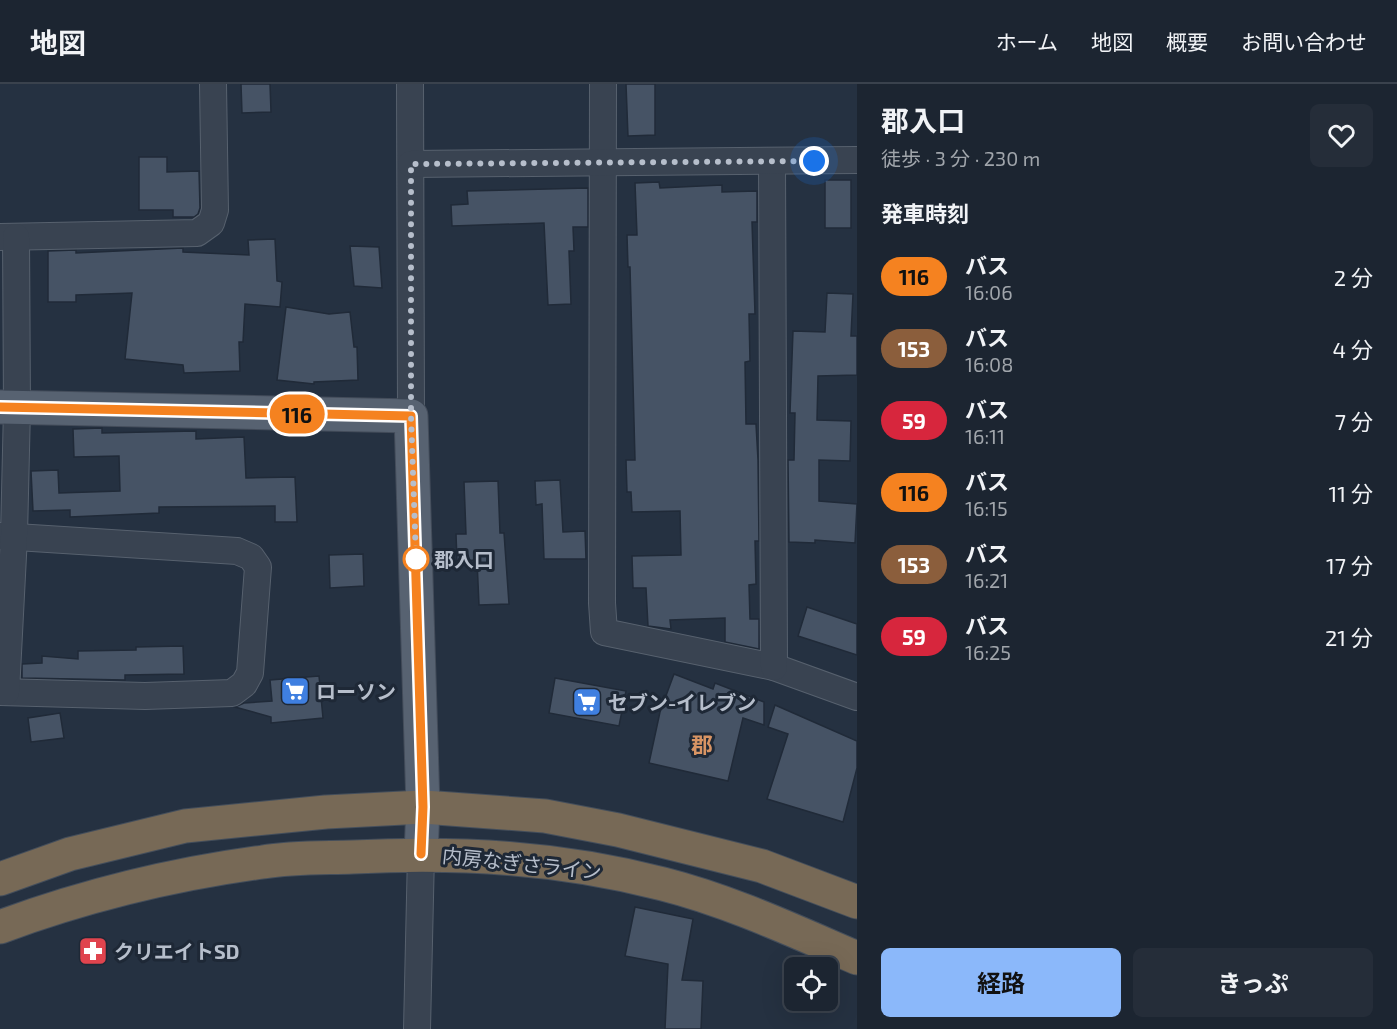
<!DOCTYPE html>
<html lang="ja">
<meta charset="utf-8">
<style>
body{margin:0;font-family:"Exo 2","Noto Sans JP",sans-serif;background:#252d39;color:#f1f3f6;height:100vh;display:flex;flex-direction:column;font-size:22px;white-space:nowrap}
*{box-sizing:border-box;margin:0}
p{font-size:20px;color:#a0a5ab}
.icon{flex:none;width:33px;height:33px;fill:none;stroke:currentColor;stroke-width:2;stroke-linecap:round;stroke-linejoin:round}
.map{position:relative;flex:1;overflow:hidden}
.sheet{display:flex;flex-direction:column;background:#1c2531;width:540px}
.sheet>*{flex:none}
.badge{padding:0 12px;border-radius:20px;font-size:21px;line-height:39px}
.tools{position:absolute;left:784px;top:873px;display:grid;gap:12px}
.tools a{display:grid;place-items:center;width:54px;height:54px;border-radius:9px;background:#1c2531;box-shadow:0 6px 24px #0002,0 0 0 2px #3a424d;font-size:30px}
.you{position:absolute;width:30px;height:30px;margin:-15px;border:4px solid #fff;border-radius:50%;background:#1a73e8;box-shadow:0 0 0 9px #1a73e833}
.map>.badge{position:absolute;translate:-50% -50%;box-shadow:0 0 0 3px #fff}
h2{padding:0 24px;font-size:22px;line-height:54px}
.round{display:grid;place-items:center;flex:none;width:63px;height:63px;border-radius:9px;background:#252d39}
.head{display:flex;align-items:center;justify-content:space-between;height:102px;padding:0 24px}
h1{font-size:28px;font-weight:700;line-height:45px}
.primary-button{display:flex;gap:12px;margin-top:auto;padding:12px 24px}
.primary-button a{flex:1;height:69px;border-radius:9px;background:#8bb8fa;color:#111;font-size:24px;font-weight:700;line-height:69px;text-align:center}
.primary-button a+a{background:#252d39;color:#f1f3f6}
ul{padding:0;list-style:none}
li{display:flex;align-items:center;gap:18px;height:72px;padding:0 24px}
li div{flex:1}
li b{display:block;font-size:22px}
li em{font-style:normal}
li .badge{min-width:66px;font-weight:700;text-align:center}
header{display:flex;align-items:center;gap:36px;box-sizing:border-box;height:84px;padding:0 30px;background:#1c2531;border-bottom:2px solid #3a424d}
header strong{font-size:28px}
nav{display:flex;gap:33px;margin-inline-start:auto;font-size:21px}
main{display:flex;flex:1;min-height:0}
.map>svg:first-child{display:block}
.building{fill:#465365;stroke:#202a38;stroke-width:1.5}
.lines{fill:none;stroke-linecap:round;stroke-linejoin:round}
.minor-casing{stroke:#57616e;stroke-width:28}
.major-casing{stroke:#434c5a;stroke-width:35}
.highway-casing{stroke:#444e5b;stroke-width:35}
.minor{stroke:#394351;stroke-width:26}
.major{stroke:#576271;stroke-width:33}
.highway{stroke:#776956;stroke-width:33}
.line-casing{stroke:#fff;stroke-width:14}
.line{stroke:#f58220;stroke-width:9}
.walk{stroke:#b6becb;stroke-width:6;stroke-dasharray:0 10.8}
.stop-dot{fill:#fff;stroke:#f58220;stroke-width:3}
.labels{text-anchor:middle;dominant-baseline:central;stroke-width:6;stroke-linejoin:round;paint-order:stroke}
.stop-label{font-size:20px;font-weight:bold;fill:#b6becb;stroke:#1e2836;text-anchor:start}
.poi-label{font-size:20px;font-weight:bold;fill:#b6becb;stroke:#1e2836;text-anchor:start}
.street-label{font-size:20px;fill:#b6becb;stroke:#1e2836}
.quarter-label{font-size:22px;font-weight:bold;fill:#d89464;stroke:#1e2836}
</style>
<header>
<strong>地図</strong>
<nav><a>ホーム</a><a>地図</a><a>概要</a><a>お問い合わせ</a></nav>
</header>
<main>
<div class="map">
<svg width="857" height="945" viewBox="0 0 857 945">
<rect width="100%" height="100%" fill="#253141"/>
<g class="building">
<polygon points="241,0 270,0 271,28 242,29"/>
<polygon points="626,0 655,0 655,51 628,52"/>
<polygon points="139,73 167,73 167,88 199,87 200,124 198,130 194,133 173,133 173,126 139,126"/>
<rect x="825" y="96" width="26" height="48"/>
<polygon points="659,98 660,104 722,101 722,108 757,107 757,138 752,138 755,230 749,230 750,277 745,278 746,340 756,340 758,376 759,457 755,457 756,500 749,501 750,535 759,535 759,565 725,558 725,534 670,536 671,545 648,542 646,504 633,504 632,472 681,471 680,427 632,428 631,408 627,408 626,376 635,376 630,183 628,183 627,151 637,151 635,99"/>
<polygon points="588,104 588,143 573,143 574,167 569,167 571,220 548,221 544,139 452,142 451,121 468,120 467,107"/>
<polygon points="275,155 277,197 282,198 280,223 245,220 243,258 239,258 240,287 184,289 183,281 125,275 132,209 76,211 76,218 48,218 48,167 76,166 76,169 183,164 183,168 249,171 248,156"/>
<polygon points="350,162 379,163 382,204 354,202"/>
<polygon points="827,209 853,210 851,252 857,252 857,291 818,292 817,336 851,337 850,377 819,376 819,417 857,420 855,459 815,456 815,459 789,458 788,376 794,376 795,329 790,329 793,247 825,248"/>
<polygon points="286,223 329,230 350,228 354,263 357,263 358,296 314,298 314,300 277,296"/>
<polygon points="102,344 102,349 196,347 196,355 244,353 246,394 295,393 297,438 275,438 275,422 159,423 159,429 70,433 70,426 33,427 31,387 58,386 59,409 120,407 119,372 74,373 73,345"/>
<polygon points="560,396 563,448 585,447 586,475 544,475 542,420 536,421 535,397"/>
<polygon points="498,397 500,449 504,449 509,520 479,521 477,476 457,477 456,450 466,450 464,398"/>
<polygon points="363,470 364,502 330,504 329,471"/>
<polygon points="807,523 857,540 857,571 798,552"/>
<polygon points="183,562 184,590 125,591 125,596 22,594 22,580 42,579 42,572 78,575 78,567 136,566 136,563"/>
<polygon points="674,590 713,605 715,599 764,618 764,641 743,634 728,697 649,679 660,628"/>
<polygon points="319,592 323,634 271,639 271,633 235,623 244,619 272,617 270,596"/>
<polygon points="555,594 626,607 619,642 549,629"/>
<polygon points="775,621 857,657 857,684 843,738 767,715 788,650 768,643"/>
<polygon points="60,629 64,654 31,658 28,634"/>
<polygon points="635,823 693,835 682,896 703,897 701,945 665,945 668,880 625,872"/>
</g>
<g class="lines">
<g class="minor-casing">
<g id="minor">
<polyline points="410,0 411,332"/>
<polyline points="603,0 602,519 604,548 774,583 857,613"/>
<polyline points="772,77 774,583"/>
<polyline points="411,80 857,76"/>
<polyline points="0,153 197,149 211,139 215,126 213,0"/>
<polyline points="0,452 237,467 251,473 258,483 250,589 244,600 232,609 145,612 0,608"/>
<polyline points="6,608 14,452 17,324 16,153"/>
<polyline points="417,945 421,770"/>
</g>
</g>
<g class="major-casing">
<polyline id="major" points="0,323 411,332 423,723 421,770"/>
</g>
<g class="highway-casing">
<g id="highway">
<polyline points="0,795 70,770 185,742 326,728 423,723 545,732 618,746 762,782 857,818"/>
<path d="M0 843C84 812 173 790 263 778 292 773 323 774 353 773 460 768 558 773 663 800 730 817 794 847 857 874"/>
</g>
</g>
<use href="#minor" class="minor"/>
<use href="#major" class="major"/>
<use href="#highway" class="highway"/>
</g>
<g class="lines">
<g class="line-casing">
<polyline id="line" points="0,323 411,332 423,723 421,770"/>
</g>
<use href="#line" class="line"/>
<polyline class="walk" points="416,475 411,332 411,80 814,77"/>
</g>
<defs>
<g id="supermarket-square" transform="scale(1.5)"><rect x="-9" y="-9" width="18" height="18" rx="4" fill="#3f7fe0" stroke="#1e2836"/><path d="M-6-5.5h2.5l.6 2H6L4.5 2H-2.5L-4.4-4H-6ZM-1.5 3.2a1.3 1.3 0 1 0 .1 0ZM3 3.2a1.3 1.3 0 1 0 .1 0Z" fill="#fff"/></g>
<g id="pharmacy-square" transform="scale(1.5)"><rect x="-9" y="-9" width="18" height="18" rx="4" fill="#e0444e" stroke="#1e2836"/><path d="M-2-6h4v4h4v4h-4v4h-4v-4h-4v-4h4Z" fill="#fff"/></g>
</defs>
<g fill-rule="evenodd">
<use href="#supermarket-square" x="295" y="607"/>
<use href="#supermarket-square" x="587" y="618"/>
<use href="#pharmacy-square" x="93" y="867"/>
</g>
<circle class="stop-dot" cx="416" cy="475" r="12"/>
<g class="labels">
<g class="stop-label">
<text x="434" y="475">郡入口</text>
</g>
<g class="poi-label">
<text x="316" y="607">ローソン</text>
<text x="608" y="618">セブン-イレブン</text>
<text x="114" y="867">クリエイトSD</text>
</g>
<g class="street-label">
<text transform="translate(522 779) rotate(6)">内房なぎさライン</text>
</g>
<g class="quarter-label">
<text x="702" y="660">郡</text>
</g>
</g>
</svg>
<div class="tools">
<a><svg class="icon" aria-label="locate" viewBox="0 0 24 24"><circle cx="12" cy="12" r="6"/><path d="M12 2v4M12 18v4M2 12h4M18 12h4"/></svg></a>
</div>
<div class="you" style="left:814px;top:77px"></div>
<b class="badge" style="left:297px;top:330px;background:#f58220;color:#111">116</b>
</div>
<section class="sheet">
<div class="head"><div><h1>郡入口</h1><p>徒歩 · 3 分 · 230 m</p></div><a class="round"><svg class="icon" aria-label="heart" viewBox="0 0 24 24"><path d="M12 20l-8-8c-3-5 5-10 8-4 3-6 11-1 8 4z"/></svg></a></div>
<h2>発車時刻</h2>
<ul>
<li><span class="badge" style="background:#f58220;color:#111">116</span><div><b>バス</b><p>16:06</p></div><em>2 分</em></li>
<li><span class="badge" style="background:#8b5e3c;color:#fff">153</span><div><b>バス</b><p>16:08</p></div><em>4 分</em></li>
<li><span class="badge" style="background:#d7263d;color:#fff">59</span><div><b>バス</b><p>16:11</p></div><em>7 分</em></li>
<li><span class="badge" style="background:#f58220;color:#111">116</span><div><b>バス</b><p>16:15</p></div><em>11 分</em></li>
<li><span class="badge" style="background:#8b5e3c;color:#fff">153</span><div><b>バス</b><p>16:21</p></div><em>17 分</em></li>
<li><span class="badge" style="background:#d7263d;color:#fff">59</span><div><b>バス</b><p>16:25</p></div><em>21 分</em></li>
</ul>
<div class="primary-button"><a>経路</a><a>きっぷ</a></div>
</section>
</main>
